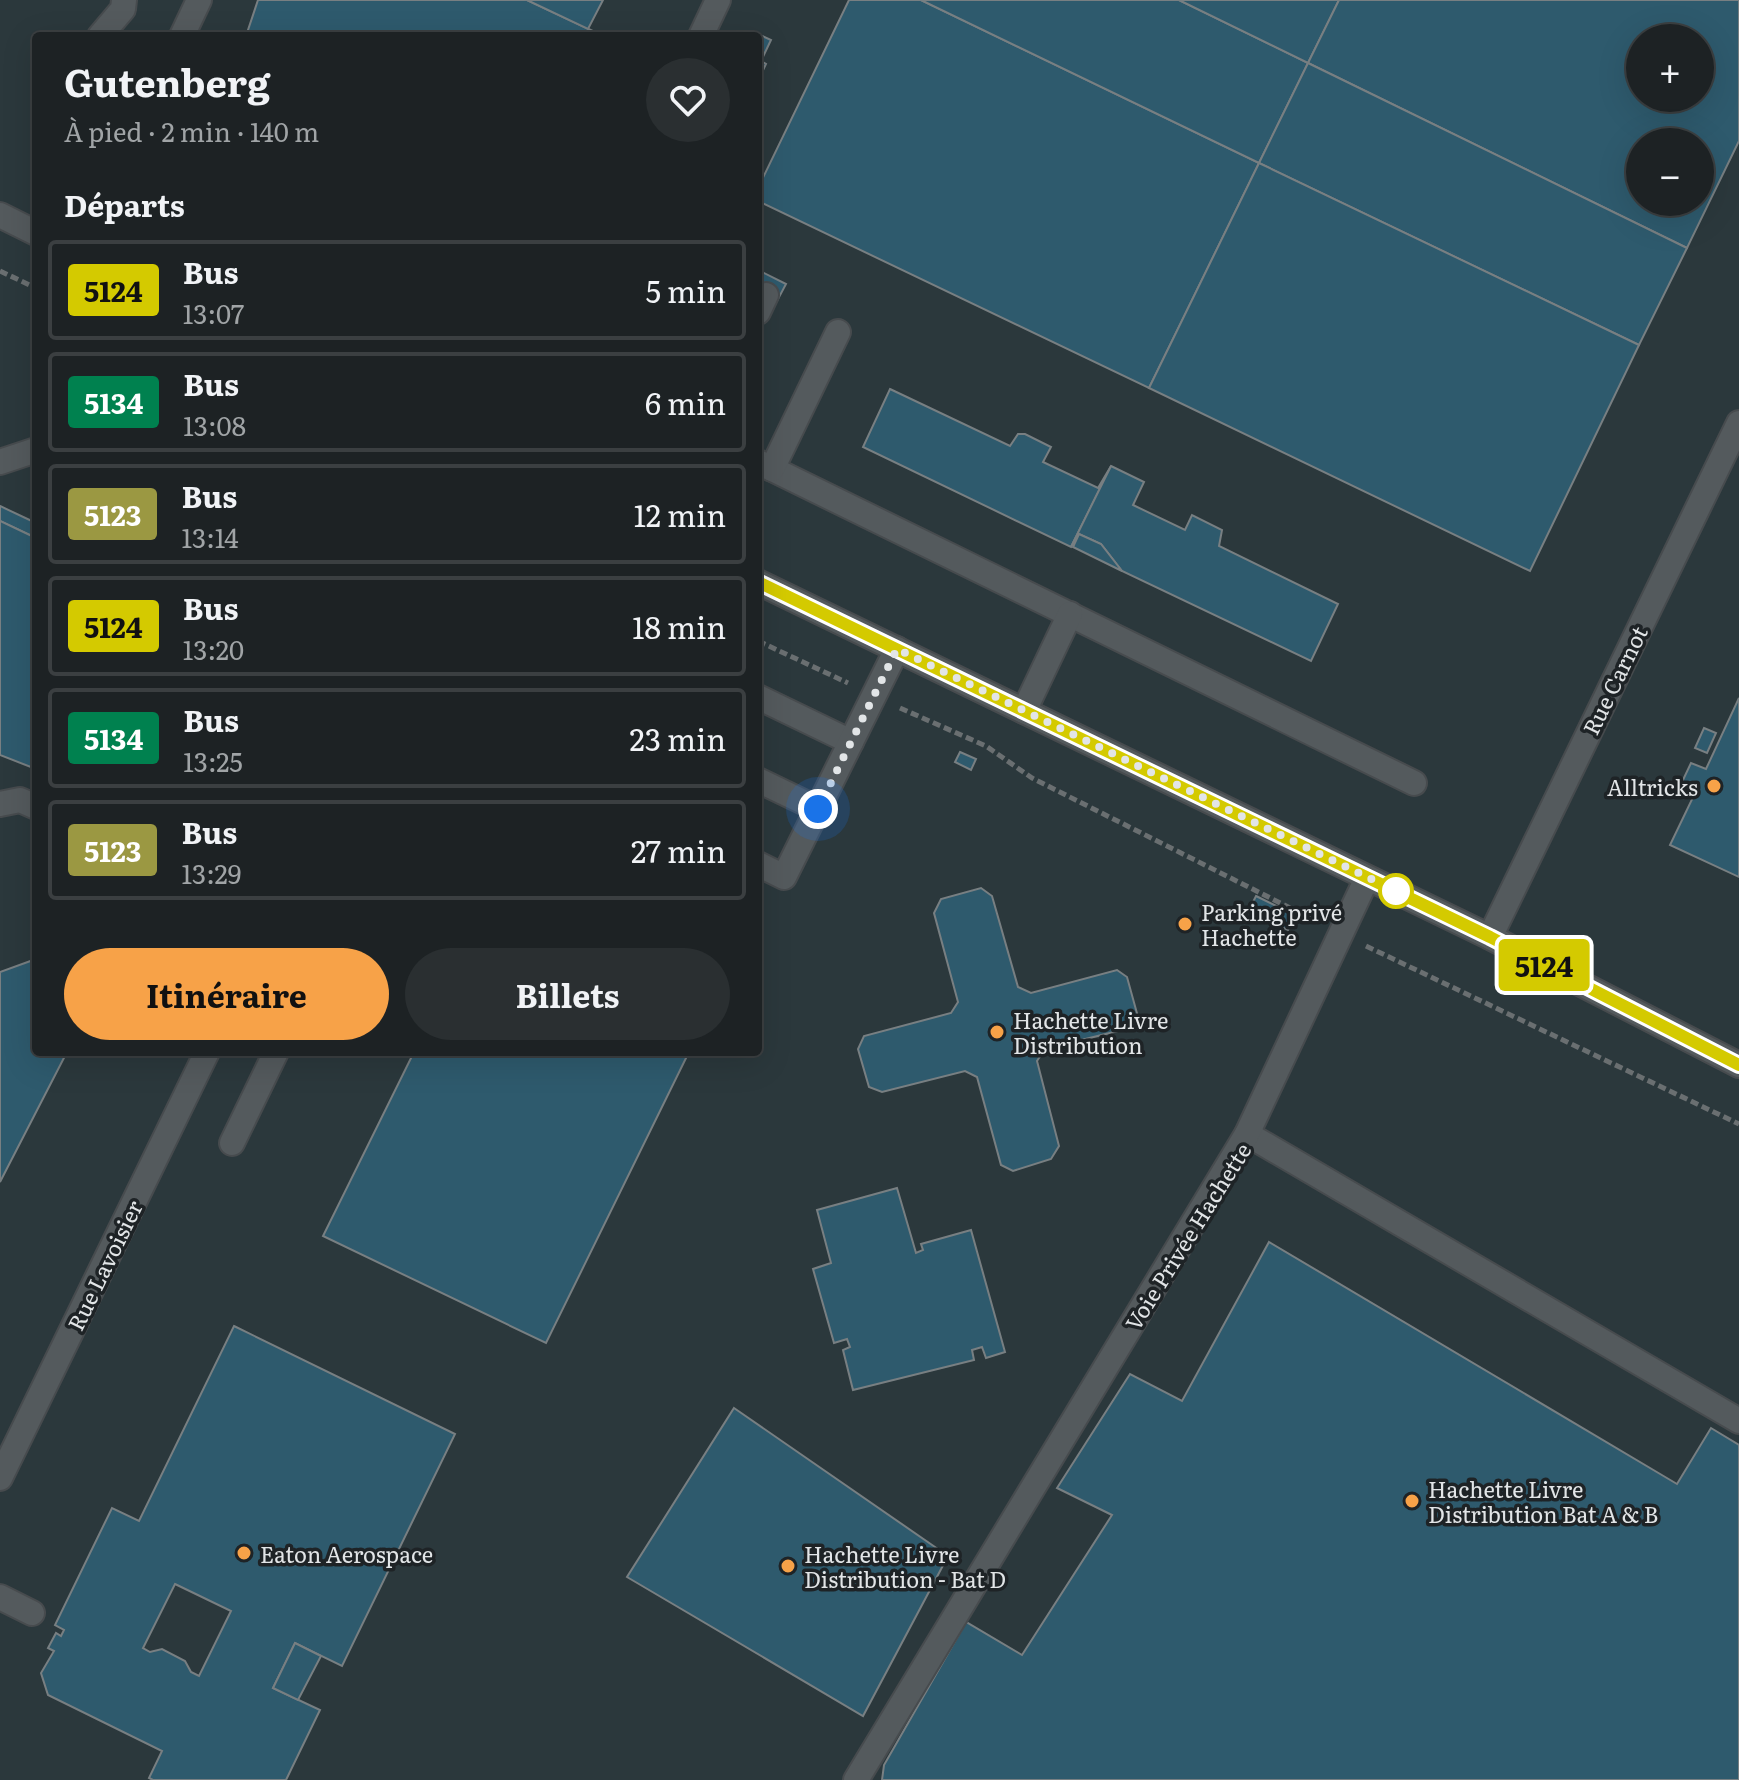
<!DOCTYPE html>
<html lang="fr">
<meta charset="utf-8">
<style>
body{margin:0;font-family:Literata,serif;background:#2a2f31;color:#f1f3f6;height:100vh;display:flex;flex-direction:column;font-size:30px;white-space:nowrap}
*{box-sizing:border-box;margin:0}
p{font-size:26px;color:#a0a4a6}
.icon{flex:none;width:44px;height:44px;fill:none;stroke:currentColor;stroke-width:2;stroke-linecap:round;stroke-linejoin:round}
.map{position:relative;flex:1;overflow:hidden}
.drawer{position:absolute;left:32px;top:32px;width:730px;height:1024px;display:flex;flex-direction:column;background:#1d2224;border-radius:8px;box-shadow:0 8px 32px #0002,0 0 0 2px #3b3f41}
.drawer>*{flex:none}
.badge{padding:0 16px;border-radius:6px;font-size:28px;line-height:52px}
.buttons{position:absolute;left:1626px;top:24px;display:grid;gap:16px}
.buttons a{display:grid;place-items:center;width:88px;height:88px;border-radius:50%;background:#1d2224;box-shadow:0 8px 32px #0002,0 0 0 2px #3b3f41;font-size:40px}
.you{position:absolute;width:40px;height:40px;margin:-20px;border:6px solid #fff;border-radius:50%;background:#1a73e8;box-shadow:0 0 0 12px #1a73e833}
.map>.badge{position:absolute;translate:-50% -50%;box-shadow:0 0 0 4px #fff}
h2{padding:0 32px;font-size:30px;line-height:72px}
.round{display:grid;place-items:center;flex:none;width:84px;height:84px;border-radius:42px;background:#2a2f31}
.headline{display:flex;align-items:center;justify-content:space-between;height:136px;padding:0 32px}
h1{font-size:38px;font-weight:700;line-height:60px}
.primary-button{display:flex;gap:16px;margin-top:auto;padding:16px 32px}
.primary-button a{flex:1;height:92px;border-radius:48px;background:#f7a248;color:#111;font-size:32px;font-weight:700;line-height:92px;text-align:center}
.primary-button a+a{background:#2a2f31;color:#f1f3f6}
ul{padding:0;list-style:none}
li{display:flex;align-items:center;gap:24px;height:100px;margin:0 16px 12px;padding:0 16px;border:4px solid #3b3f41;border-radius:8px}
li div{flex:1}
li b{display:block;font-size:30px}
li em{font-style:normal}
li .badge{min-width:88px;font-weight:700;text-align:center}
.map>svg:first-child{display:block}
.built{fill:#2b383c;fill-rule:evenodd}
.building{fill:#2e5a6d;stroke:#787f82;stroke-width:2;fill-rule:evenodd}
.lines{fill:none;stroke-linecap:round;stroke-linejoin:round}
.minor-casing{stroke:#474b4e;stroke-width:28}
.path{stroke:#6a6f71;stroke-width:5;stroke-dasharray:8 4;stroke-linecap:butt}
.minor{stroke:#545a5d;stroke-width:24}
.line-casing{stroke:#fff;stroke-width:18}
.line{stroke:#d4ca00;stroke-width:12}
.walk{stroke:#e2e5e7;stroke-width:8;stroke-dasharray:0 14.4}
.poi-dot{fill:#f7a248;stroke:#1e2326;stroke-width:3}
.stop-dot{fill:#fff;stroke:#d4ca00;stroke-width:4}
.labels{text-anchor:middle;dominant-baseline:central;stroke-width:7;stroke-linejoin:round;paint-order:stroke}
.street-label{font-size:22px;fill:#e2e5e7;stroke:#1e2326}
.poi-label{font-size:22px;fill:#e2e5e7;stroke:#1e2326;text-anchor:start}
</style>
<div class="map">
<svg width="1739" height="1780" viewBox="0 0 1739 1780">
<rect width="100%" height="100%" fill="#272d30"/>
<path class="built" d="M0 0H1739V1780H0ZM36 36H758V1052H36ZM1640 38H1700V98H1640ZM1640 142H1700V202H1640Z"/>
<g class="building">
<polygon points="258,0 527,0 593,31 591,36 246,36"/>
<polygon points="527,0 603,0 588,29"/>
<polygon points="849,0 921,0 1259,163 1149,388 758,201 758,188"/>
<polygon points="921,0 1179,0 1308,63 1259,163"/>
<polygon points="1179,0 1339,0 1308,63"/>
<path d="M1339 0H1739V141L1687 248 1308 63ZM1640 38H1700V98H1640ZM1640 142H1700V202H1640Z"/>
<polygon points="758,34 771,40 761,61 766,64 758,81"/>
<polygon points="1308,63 1687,248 1639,345 1259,163"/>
<polygon points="1259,163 1639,345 1530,571 1149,388"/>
<polygon points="758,270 786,284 777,301 758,292"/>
<polygon points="890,389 1010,446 1018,434 1025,434 1051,447 1043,462 1098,488 1111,466 1071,547 863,447"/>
<polygon points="1111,466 1144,482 1133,505 1185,530 1192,515 1222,530 1219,546 1338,604 1311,661 1122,571 1101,544 1079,534 1071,547"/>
<polygon points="0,506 36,523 36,538 0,521"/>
<polygon points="0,521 36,538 36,769 0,755"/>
<polygon points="1079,534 1101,544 1122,571 1073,547"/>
<polygon points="1739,698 1739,877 1670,845 1697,789 1682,782 1691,763 1706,769"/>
<polygon points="1704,728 1716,733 1707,753 1695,748"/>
<polygon points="960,752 976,759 971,770 955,762"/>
<polygon points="981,888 992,896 1018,987 1031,993 1117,970 1127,977 1138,1017 1130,1028 1045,1049 1037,1061 1059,1146 1051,1159 1013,1171 1001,1165 977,1077 965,1071 882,1092 869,1087 858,1049 864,1036 951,1013 958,1002 934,913 941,899"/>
<polygon points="1256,896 1295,915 1288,930 1248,912"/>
<polygon points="36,959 36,1052 67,1052 0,1182 0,972"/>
<polygon points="414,1052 689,1052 546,1343 323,1236"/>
<polygon points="897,1188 916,1253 923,1250 921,1244 971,1230 1005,1352 986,1358 982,1347 972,1350 974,1360 853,1390 843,1350 850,1347 847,1339 834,1343 813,1269 831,1263 817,1210"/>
<polygon points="1269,1242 1677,1484 1711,1428 1739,1445 1739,1780 882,1780 884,1765 966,1622 1022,1655 1112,1515 1057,1488 1130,1374 1182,1401"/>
<path d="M234 1326 455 1434 342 1666 295 1643 273 1688 320 1710 286 1780H153L149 1778 162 1751 48 1695 41 1673 54 1651 48 1648 56 1633 61 1636 64 1630 55 1625 112 1508 139 1521ZM175 1584 231 1611 199 1676 191 1672 185 1661 162 1649 150 1652 143 1648Z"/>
<polygon points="734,1408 948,1556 863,1716 627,1577"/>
<polygon points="295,1643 321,1656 298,1700 273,1688"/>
</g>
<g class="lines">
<g class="minor-casing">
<g id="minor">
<polyline points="100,36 123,9 124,0"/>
<polyline points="182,36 199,0"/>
<polyline points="701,36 718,0"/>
<polyline points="0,215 36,233"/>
<polyline points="758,312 766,295"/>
<polyline points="0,462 36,450"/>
<polyline points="758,462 1414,783"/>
<polyline points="772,469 838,332"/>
<polyline points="758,582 1490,937 1739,1065"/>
<polyline points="758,697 851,742"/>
<polyline points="1024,711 1070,614"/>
<polyline points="758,780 818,809"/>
<polyline points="0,804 20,800 36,807"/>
<polyline points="758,864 784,877 897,649"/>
<polyline points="1490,937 1739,423"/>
<polyline points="1247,1134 1739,1421"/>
<polyline points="232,1143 276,1052"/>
<polyline points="0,1478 207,1052"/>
<polyline points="0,1597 32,1613"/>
<polyline points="856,1780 1247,1134 1367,878"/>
</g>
</g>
<g class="path">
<polyline points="0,271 36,288"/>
<polyline points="758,641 848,683"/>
<polyline points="900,708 986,746 1032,778 1318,922"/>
<polyline points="1366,946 1739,1124"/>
</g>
<use href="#minor" class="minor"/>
</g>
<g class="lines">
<g class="line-casing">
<polyline id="line" points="758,582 1490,937 1739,1065"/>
</g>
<use href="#line" class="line"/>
<polyline class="walk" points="818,809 897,649 1396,891"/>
</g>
<g class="poi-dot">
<circle cx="1714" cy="786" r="8"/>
<circle cx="1185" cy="924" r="8"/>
<circle cx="997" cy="1032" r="8"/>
<circle cx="1412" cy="1501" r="8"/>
<circle cx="244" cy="1553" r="8"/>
<circle cx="788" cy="1566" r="8"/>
</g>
<circle class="stop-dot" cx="1396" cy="891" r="16"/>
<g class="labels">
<g class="street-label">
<text transform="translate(1614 680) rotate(-64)">Rue Carnot</text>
<text transform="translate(1187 1236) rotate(-58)">Voie Privée Hachette</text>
<text transform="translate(104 1265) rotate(-64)">Rue Lavoisier</text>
</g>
<g class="poi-label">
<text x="1698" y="786" text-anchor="end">Alltricks</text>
<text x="1201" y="911">Parking privé<tspan x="1201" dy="25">Hachette</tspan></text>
<text x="1013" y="1019">Hachette Livre<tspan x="1013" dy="25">Distribution</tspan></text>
<text x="1428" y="1488">Hachette Livre<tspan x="1428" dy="25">Distribution Bat A &amp; B</tspan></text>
<text x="260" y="1553">Eaton Aerospace</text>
<text x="804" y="1553">Hachette Livre<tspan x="804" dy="25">Distribution - Bat D</tspan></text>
</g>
</g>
</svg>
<div class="buttons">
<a>+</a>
<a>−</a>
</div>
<div class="you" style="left:818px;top:809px"></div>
<b class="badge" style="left:1544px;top:965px;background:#d4ca00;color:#111">5124</b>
<section class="drawer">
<div class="headline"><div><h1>Gutenberg</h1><p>À pied · 2 min · 140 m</p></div><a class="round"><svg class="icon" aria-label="heart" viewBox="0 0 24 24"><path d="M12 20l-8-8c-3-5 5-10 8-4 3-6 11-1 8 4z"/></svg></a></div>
<h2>Départs</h2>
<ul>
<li><span class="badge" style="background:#d4ca00;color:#111">5124</span><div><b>Bus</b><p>13:07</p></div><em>5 min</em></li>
<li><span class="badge" style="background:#00814f;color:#fff">5134</span><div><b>Bus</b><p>13:08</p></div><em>6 min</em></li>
<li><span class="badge" style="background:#9b9842;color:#fff">5123</span><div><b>Bus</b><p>13:14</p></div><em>12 min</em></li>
<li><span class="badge" style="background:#d4ca00;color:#111">5124</span><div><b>Bus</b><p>13:20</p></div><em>18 min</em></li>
<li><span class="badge" style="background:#00814f;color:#fff">5134</span><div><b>Bus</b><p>13:25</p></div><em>23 min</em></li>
<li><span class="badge" style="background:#9b9842;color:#fff">5123</span><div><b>Bus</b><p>13:29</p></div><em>27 min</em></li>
</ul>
<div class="primary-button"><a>Itinéraire</a><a>Billets</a></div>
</section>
</div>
